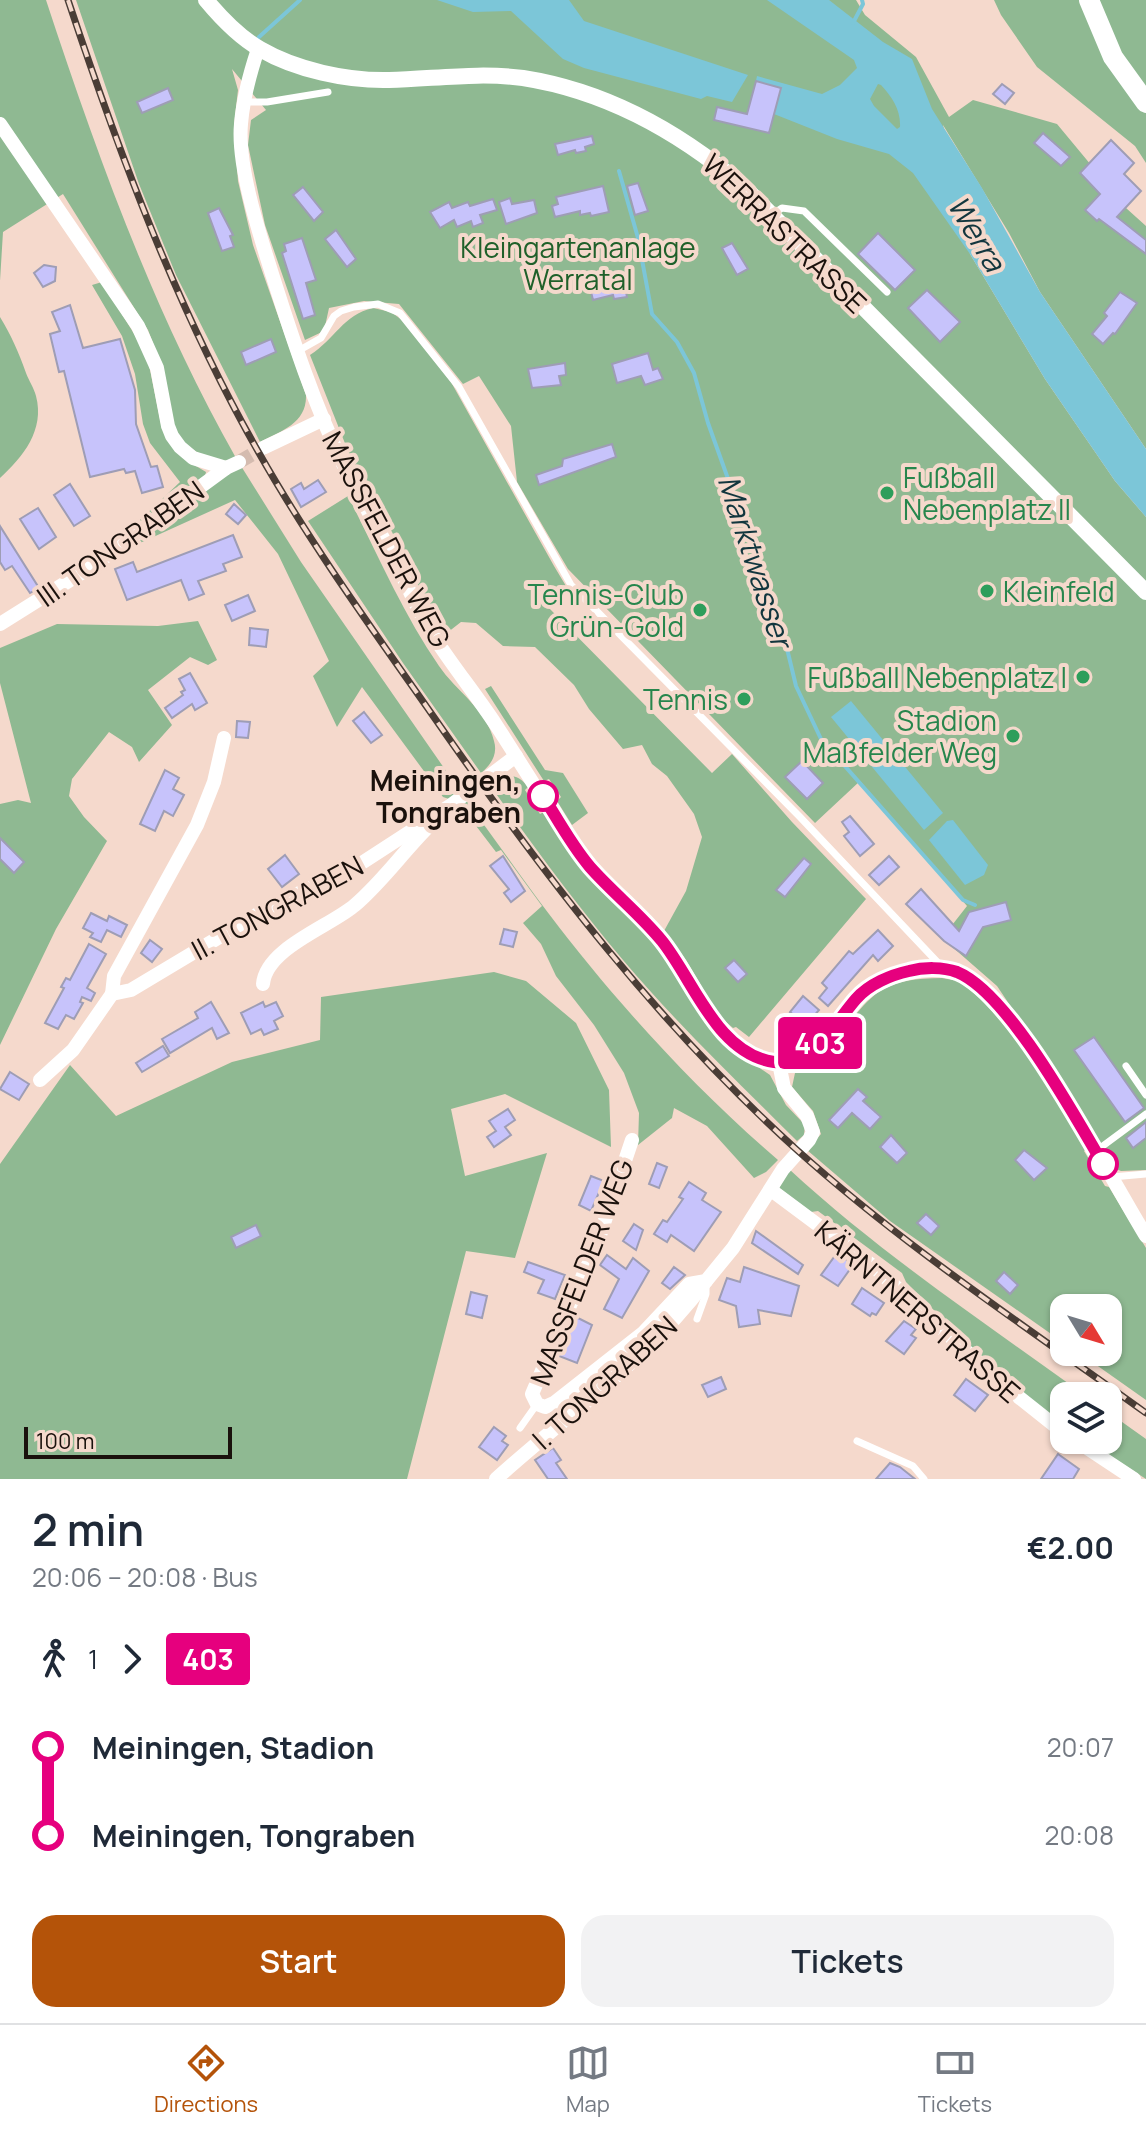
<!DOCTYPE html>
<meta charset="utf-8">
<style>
body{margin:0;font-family:Manrope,sans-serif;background:#f2f2f3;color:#1f2937;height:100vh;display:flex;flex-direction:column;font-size:30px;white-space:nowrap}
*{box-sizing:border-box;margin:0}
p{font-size:26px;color:#747a83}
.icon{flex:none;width:44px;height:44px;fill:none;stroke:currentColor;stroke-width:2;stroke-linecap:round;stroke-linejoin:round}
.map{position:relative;height:1479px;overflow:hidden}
.details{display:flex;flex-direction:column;background:#fff;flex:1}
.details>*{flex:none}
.badge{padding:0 16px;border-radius:6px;font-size:28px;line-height:52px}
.needle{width:52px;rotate:128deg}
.fabs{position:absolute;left:1050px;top:1294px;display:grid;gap:16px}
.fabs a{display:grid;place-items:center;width:72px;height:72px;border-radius:16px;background:#fff;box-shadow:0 2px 6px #0004;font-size:40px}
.scale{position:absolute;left:24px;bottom:20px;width:208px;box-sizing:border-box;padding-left:8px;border:4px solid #1a110c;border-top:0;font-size:22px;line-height:28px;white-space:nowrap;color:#1a110c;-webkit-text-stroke:6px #f5d9cc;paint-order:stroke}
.map>.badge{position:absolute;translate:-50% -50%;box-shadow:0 0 0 4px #fff}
.legs{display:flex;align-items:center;gap:12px;height:88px;padding:0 32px;font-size:26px}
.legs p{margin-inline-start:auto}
.head{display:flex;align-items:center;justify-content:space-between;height:136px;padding:0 32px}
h1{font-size:44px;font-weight:600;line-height:60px}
.action{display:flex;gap:16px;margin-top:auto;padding:16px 32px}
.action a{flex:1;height:92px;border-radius:24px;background:#b45309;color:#fff;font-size:32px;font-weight:600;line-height:92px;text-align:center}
.action a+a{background:#f2f2f3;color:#1f2937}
ul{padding:0 32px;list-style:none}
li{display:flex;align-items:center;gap:28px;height:88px;font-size:30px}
li i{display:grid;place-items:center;width:12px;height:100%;margin:0 10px;background:currentColor}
li i::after{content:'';width:20px;height:20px;margin:-10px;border:6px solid;border-radius:50%;background:#fff}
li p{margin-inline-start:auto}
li:first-child i{background:linear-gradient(#0000 50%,currentColor 0)}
li:last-child i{background:linear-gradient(currentColor 50%,#0000 0)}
.tab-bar{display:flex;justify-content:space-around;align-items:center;height:112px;border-top:2px solid #e0e1e3;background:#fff;font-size:22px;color:#747a83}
.tab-bar a{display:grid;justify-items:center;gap:4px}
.tab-bar .active{color:#b45309}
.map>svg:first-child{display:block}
.green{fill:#8fb992}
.water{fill:#7cc6d8;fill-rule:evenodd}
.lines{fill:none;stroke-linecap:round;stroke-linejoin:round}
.stream{stroke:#7cc6d8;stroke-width:4}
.building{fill:#c7c3fb;stroke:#9e9db5;stroke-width:2}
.minor-tunnel{stroke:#d4bbaf;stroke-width:14;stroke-dasharray:14 7;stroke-linecap:butt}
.service{stroke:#fff;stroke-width:7}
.minor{stroke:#fff;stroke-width:14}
.tertiary{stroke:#fff;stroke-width:16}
.secondary{stroke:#fff;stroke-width:20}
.rail-casing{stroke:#4a3d36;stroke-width:7}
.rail{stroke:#f5d9cc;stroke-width:4;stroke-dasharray:12;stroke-linecap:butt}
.line-1-casing{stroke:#fff;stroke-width:18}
.line-1{stroke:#e6007e;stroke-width:12}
.leisure-dot{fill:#2e9e5b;stroke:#f5d9cc;stroke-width:3}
.stop-1-dot{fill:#fff;stroke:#e6007e;stroke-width:4}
.labels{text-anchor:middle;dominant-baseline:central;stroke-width:8;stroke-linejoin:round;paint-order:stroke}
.street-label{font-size:28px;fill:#1a110c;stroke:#f5d9cc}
.park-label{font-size:28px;fill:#1f602a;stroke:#f5d9cc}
.leisure-label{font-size:28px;fill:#27864d;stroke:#f5d9cc;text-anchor:end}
.stop-label{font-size:28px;font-weight:bold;fill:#1a110c;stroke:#f5d9cc;text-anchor:end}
.water-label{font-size:30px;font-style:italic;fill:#12363e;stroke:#f5d9cc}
</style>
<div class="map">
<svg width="1146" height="1479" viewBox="0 0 1146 1479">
<rect width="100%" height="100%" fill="#f5d9cc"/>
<g class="green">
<path d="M0 0H46C98 158 154 313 236 458L225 461 204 457 185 444 172 425 164 372 148 330 63 194 3 232 0 281Z"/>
<path d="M76 0H856L865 15 916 57 949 117 973 100 1057 124 1096 171V181L1146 226V449L1040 292 1009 233 943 125 970 254 1045 379 1115 481 1146 517V1170L1121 1171 1116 1169 1079 1108 997 986 942 938 967 906 860 781 815 823 568 569 517 482 511 426 479 376 463 384 399 304 364 301 329 308 324 331 305 340 265 225 248 145 251 120 266 110 232 69 238 90 234 125 238 181 253 245 306 395C307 423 282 431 260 442L176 275 139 184Z"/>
<polygon points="994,0 1146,0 1146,163 1135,146 1037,67 1001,15"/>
<polygon points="102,282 141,345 148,360 162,429 191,463 206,472 205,476 142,522 140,520 180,482 150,443 143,424 135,374 122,336 92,285"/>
<path d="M373 308 391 312 402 320 451 382 554 566 566 586 547 606 712 773 732 754 792 822 866 899 749 1037 736 1027 733 1028 719 1016 686 960 664 931 686 891 702 837 694 814 667 776 652 764 642 745 623 749 589 709 574 685 535 647 503 646 476 623 461 622 443 636 392 532 350 456 310 355C335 339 343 315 373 308Z"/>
<path d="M0 317C11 335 19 353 26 373 29 381 34 388 36 396 45 430 23 457 0 478Z"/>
<polygon points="241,466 301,562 460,791 449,799 443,797 362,687 337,727 313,676 329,661 278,554 235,500 140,543 137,539 203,490"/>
<path d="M348 496C377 553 403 614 439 666 456 691 487 710 494 741 498 754 491 765 481 773L403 663 308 521Z"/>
<polygon points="198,621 217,660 208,665 190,657 148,690 172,725 139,762 132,747 109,732 72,779 69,796 84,817 107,841 56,929 0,1045 0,804 18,800 31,803 0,683 0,648 57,624 158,626"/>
<polygon points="491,686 545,770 563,773 588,813 572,825 557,801 561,797 549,779 544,781 485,689"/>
<path d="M503 776C515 775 521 778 528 787L525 790 540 814 544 812 588 877 649 936 712 1029 735 1051 770 1075 786 1105 805 1125 804 1135 797 1141C738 1082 677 1024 623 960 575 903 532 844 489 784Z"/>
<path d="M466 800C494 838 521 877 549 914 614 1000 696 1090 778 1160L766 1172 754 1178 707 1126 674 1108 672 1118 638 1145 639 1113 624 1073 594 1025 556 976 541 944 523 923 542 906 501 850 496 852 470 818 464 823 454 810Z"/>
<polygon points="494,972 526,981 576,1023 609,1090 611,1147 505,1094 451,1109 465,1176 547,1153 515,1258 466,1251 407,1479 0,1479 0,1164 70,1065 116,1116 232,1062 320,1040 321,997"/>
<path d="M942 978 958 981 978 993 1021 1043 1087 1148 1084 1151 1105 1186 1109 1187 1146 1248V1400L1078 1352H1108V1308H1064V1343L890 1221 807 1150 821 1134 813 1111 792 1087 795 1073C803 1067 813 1062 821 1054 868 1010 863 978 942 978Z"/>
<path d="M789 1169C881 1254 985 1323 1086 1396H1064V1425C1005 1386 956 1332 906 1282L902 1273 818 1211 811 1212 779 1188Z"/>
<polygon points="1108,1412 1146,1439 1146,1479 1086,1440 1108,1440"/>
</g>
<g class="water">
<polygon points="437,0 569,0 584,21 748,75 732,102 707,96 701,99 584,68 563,59 511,11 473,12"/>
<path d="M767 0H829L883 42 912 59 932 109 982 188 1040 292 1146 449V517L1115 481 1045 379 970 254 913 173 889 154 837 139 774 114 781 89 756 81 757 76 822 94 840 85 857 68 854 60ZM878 84 881 85C892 97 901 110 900 127L897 129 874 106 870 99Z"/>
<polygon points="851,701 943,813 924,830 831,717"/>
<polygon points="953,820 988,865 984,875 965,885 929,840 947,821"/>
</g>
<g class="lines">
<g class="stream">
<polyline points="853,23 863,4 862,0"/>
<polyline points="259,37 300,0"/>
<polyline points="619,171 638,238 652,314 677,342 694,373 708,423 783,632 796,686 821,739 963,900 975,905"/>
</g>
</g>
<g class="building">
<polygon points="756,81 781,88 769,133 714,120 717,107 747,114"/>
<polygon points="1002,84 1014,93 1005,104 993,94"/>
<polygon points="168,88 173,100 142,113 137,102"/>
<polygon points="1043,133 1070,157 1061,166 1034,143"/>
<polygon points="592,136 594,144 585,147 586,151 576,153 575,150 558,155 555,144"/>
<polygon points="1111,140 1134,163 1124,174 1141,191 1117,217 1146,240 1146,254 1099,219 1097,221 1085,210 1100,194 1080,173"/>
<polygon points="638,183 648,211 635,215 627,186"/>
<polygon points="603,186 609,212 591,216 590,213 580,215 580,211 555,217 552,206 558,204 556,197"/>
<polygon points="303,187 323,212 314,221 293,195"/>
<polygon points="510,198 512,204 534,200 537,213 506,224 499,202"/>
<polygon points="493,199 497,210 480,215 483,223 473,227 471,221 457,227 454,220 440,228 430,212 449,202 452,208 468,202 470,206"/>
<polygon points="219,208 233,235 230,236 234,247 222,251 208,213"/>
<polygon points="336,230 356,259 347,267 325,239"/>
<polygon points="878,233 915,270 895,290 858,254"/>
<polygon points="302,238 316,280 306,283 315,315 303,319 282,253 286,251 284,244"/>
<polygon points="732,243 748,269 737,275 722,248"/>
<polygon points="44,265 56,267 55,281 43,287 34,273"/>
<polygon points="622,272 627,297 614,299 613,295 593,300 588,280"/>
<polygon points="927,290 960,322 940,342 908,308"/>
<polygon points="1120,292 1137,303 1115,334 1113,333 1103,344 1092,334 1107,316 1104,313"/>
<polygon points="70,305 83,348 120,339 135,390 136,424 151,467 157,466 163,487 142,493 135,471 126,473 124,469 90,477 64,371 59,372 50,334 60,331 52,312"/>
<polygon points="271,339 276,352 246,365 241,352"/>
<polygon points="648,353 653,370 658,368 663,379 645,385 641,376 617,383 612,364"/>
<polygon points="565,363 566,375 559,376 561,385 532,388 528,369"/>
<polygon points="612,444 616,457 539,485 536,475 562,466 563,459"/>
<polygon points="318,480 326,492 301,507 291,489 301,483 304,489"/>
<polygon points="70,484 90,516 74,526 54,495"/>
<polygon points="234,504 246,515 238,524 226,514"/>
<polygon points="38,508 56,537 39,549 20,519"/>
<polygon points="0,526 39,588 30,593 12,566 5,570 0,562"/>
<polygon points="233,535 242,557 223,564 226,571 198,581 204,594 189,600 181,580 127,600 115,569 133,562 137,572"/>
<polygon points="248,595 255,611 232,621 225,605"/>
<polygon points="250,628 268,630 266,647 249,645"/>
<polygon points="190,673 207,703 195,710 192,704 172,718 165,708 183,695 181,692 185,690 179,679"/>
<polygon points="364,712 382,735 371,743 353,721"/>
<polygon points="237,721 250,722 248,738 236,737"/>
<polygon points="802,761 823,783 807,799 785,777"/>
<polygon points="165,770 179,778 173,789 184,795 173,816 164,811 155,831 140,824"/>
<polygon points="850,816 874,844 860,856 844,836 849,832 842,822"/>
<polygon points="0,838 24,862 14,873 0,859"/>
<polygon points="285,855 299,874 282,887 268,869"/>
<polygon points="503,856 525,891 511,902 504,893 509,889 490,866"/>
<polygon points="889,856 899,867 879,885 869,875"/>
<polygon points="804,858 811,864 785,897 776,890"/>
<polygon points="921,889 959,931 969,912 1006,902 1011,920 983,927 966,956 944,941 906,904"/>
<polygon points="91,913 107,921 109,916 127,925 121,937 107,930 101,942 90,937 93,933 83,928"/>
<polygon points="504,929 517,932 513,947 500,944"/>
<polygon points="878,930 893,946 878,961 873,955 828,1006 819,998 827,988 822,983 849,951 853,954"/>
<polygon points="150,940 162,949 152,962 141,953"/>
<polygon points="89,944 106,954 87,988 95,993 91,1001 82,997 80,1002 83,1003 74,1019 66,1015 58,1029 45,1023 64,988 61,987 66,978 70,980"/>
<polygon points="734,960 747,974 738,982 725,968"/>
<polygon points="803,996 819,1010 806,1025 790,1012"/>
<polygon points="211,1002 229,1033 217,1039 212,1028 170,1053 162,1039 198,1018 195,1012"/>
<polygon points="263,1002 265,1007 276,1002 283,1016 274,1021 278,1029 264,1035 261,1029 251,1034 241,1013"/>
<polygon points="1094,1037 1144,1108 1125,1122 1074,1050"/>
<polygon points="163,1046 169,1056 142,1072 136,1063"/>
<polygon points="10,1072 29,1084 19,1100 0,1089"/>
<polygon points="858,1089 867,1097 863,1101 881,1117 870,1129 852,1113 838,1128 829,1120"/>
<polygon points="508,1109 515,1120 505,1127 511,1135 494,1147 487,1137 496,1131 489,1121"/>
<polygon points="1146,1122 1146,1138 1133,1148 1126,1138"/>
<polygon points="891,1135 907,1153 897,1163 880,1147"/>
<polygon points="1024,1150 1047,1168 1034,1180 1015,1160"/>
<polygon points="657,1163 667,1167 659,1188 649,1184"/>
<polygon points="591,1176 604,1181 591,1211 579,1205"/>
<polygon points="689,1182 706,1193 702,1200 721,1212 694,1251 671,1235 667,1242 654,1234 663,1220 667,1222 683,1199 679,1197"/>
<polygon points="926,1214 939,1226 931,1235 917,1223"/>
<polygon points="634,1224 643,1230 636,1250 623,1241"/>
<polygon points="256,1225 261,1236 236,1248 231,1237"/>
<polygon points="756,1231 803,1265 798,1274 752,1243"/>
<polygon points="837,1253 853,1265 838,1286 821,1275"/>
<polygon points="607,1255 626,1269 633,1258 649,1271 622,1318 604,1309 619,1279 600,1265"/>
<polygon points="528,1262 565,1275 555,1299 538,1293 544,1280 524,1272"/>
<polygon points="674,1267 685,1275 670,1289 662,1283"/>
<polygon points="744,1267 799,1286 791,1316 758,1310 760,1324 739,1327 736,1306 719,1300 727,1278 740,1282"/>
<polygon points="1004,1272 1018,1285 1010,1294 996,1281"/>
<polygon points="862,1288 884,1303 876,1315 872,1313 870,1316 852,1304"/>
<polygon points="471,1292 487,1296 482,1318 466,1314"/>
<polygon points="576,1317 592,1325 577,1363 559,1356"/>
<polygon points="904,1321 916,1329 911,1335 916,1338 904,1354 886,1341"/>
<polygon points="721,1377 726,1389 708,1397 702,1385"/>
<polygon points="966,1379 988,1395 975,1411 954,1395"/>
<polygon points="494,1427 506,1436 502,1441 508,1445 497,1460 479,1447"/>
<polygon points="553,1448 561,1460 556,1463 567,1479 548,1479 535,1460"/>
<polygon points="1058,1454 1079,1469 1073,1479 1041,1479"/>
<polygon points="890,1463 900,1467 915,1479 876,1479"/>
</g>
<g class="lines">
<polyline class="minor-tunnel" points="239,462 263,448"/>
<g class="service">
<polyline points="245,102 267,102 328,92"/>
<polyline points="773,214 782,208 804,211 887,292"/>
<polyline points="298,351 321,338 334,316 341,311 354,307 378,304 400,313 459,387 571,585 800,817 942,967"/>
<polyline points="1126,1066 1146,1095"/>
<polyline points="1096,1151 1146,1114"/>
<polyline points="1112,1177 1146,1174"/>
<polyline points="697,1319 706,1294 706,1283"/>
<polyline points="520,1428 537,1404"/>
<polyline points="857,1441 913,1466 924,1479"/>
</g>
<g class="minor">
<path d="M258 49C250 73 243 99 241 124 237 166 260 236 273 277 293 340 314 404 343 464 358 495 376 524 392 555 407 583 418 614 436 640 455 669 477 696 496 725 526 771 554 819 587 863 608 890 637 911 659 938 691 975 706 1027 749 1053 805 1087 826 1027 858 996 880 975 917 964 946 969 1008 981 1111 1179 1146 1236"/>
<polyline points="0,124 138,326 157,368 168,426 172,436 180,447 193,458 226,468"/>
<polyline points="263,448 324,419"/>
<polyline points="0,624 94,565 226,468 239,462"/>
<path d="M263 984C266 948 331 926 355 905 382 882 403 852 428 827"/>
<polyline points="112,994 114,976 197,825 214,782 224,738"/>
<polyline points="40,1080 73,1050 112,994 131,990 273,905 354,868 451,805 516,756"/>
<polyline points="632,1140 599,1238 532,1394 537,1404 545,1407 554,1403 643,1333 689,1284 706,1281 733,1248 783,1169 809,1140 813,1132 807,1116 784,1088 779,1063"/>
<polyline points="771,1190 873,1266 1001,1383 1064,1433"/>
<polyline points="1075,1440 1134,1479"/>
<path d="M496 1479C568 1414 648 1359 706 1281"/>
</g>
<path class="tertiary" d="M206 0C221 18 239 37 260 49 296 70 347 81 389 80 434 79 478 72 523 78 606 91 681 133 744 187L1146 592"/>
<polyline class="secondary" points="1089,0 1113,57 1146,103"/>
<g class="rail-casing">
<path id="rail" d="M68 0C120 156 177 309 259 453 314 550 381 641 445 733 550 883 661 1027 797 1150 905 1247 1028 1328 1146 1413"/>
</g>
<use href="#rail" class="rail"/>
</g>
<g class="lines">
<g class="line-1-casing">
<path id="line-1" d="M543 796C558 820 572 846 590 867 613 893 640 914 662 941 694 981 717 1054 774 1062 813 1067 834 1024 856 999 869 984 891 975 909 971 924 967 943 967 957 972 1008 993 1074 1115 1103 1164"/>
</g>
<use href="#line-1" class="line-1"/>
</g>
<g class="leisure-dot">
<circle cx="887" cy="493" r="8"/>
<circle cx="987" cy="591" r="8"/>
<circle cx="700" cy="610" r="8"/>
<circle cx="1083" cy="677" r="8"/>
<circle cx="744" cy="699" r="8"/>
<circle cx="1013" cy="736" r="8"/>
</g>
<g class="stop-1-dot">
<circle cx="543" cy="796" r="14"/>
<circle cx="1103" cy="1164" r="14"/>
</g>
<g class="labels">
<g class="street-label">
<text transform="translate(785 233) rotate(44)">WERRASTRASSE</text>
<text transform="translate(387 539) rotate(62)">MASSFELDER WEG</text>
<text transform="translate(120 543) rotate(-35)">III. TONGRABEN</text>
<text transform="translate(277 907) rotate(-28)">II. TONGRABEN</text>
<text transform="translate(581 1272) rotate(-69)">MASSFELDER WEG</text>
<text transform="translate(918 1311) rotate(41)">KÄRNTNERSTRASSE</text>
<text transform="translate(604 1382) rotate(-42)">I. TONGRABEN</text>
</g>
<g class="park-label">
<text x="578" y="247">Kleingartenanlage<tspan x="578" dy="32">Werratal</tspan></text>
</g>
<g class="leisure-label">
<text x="903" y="477" text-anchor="start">Fußball<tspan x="903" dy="32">Nebenplatz II</tspan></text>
<text x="1003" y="591" text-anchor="start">Kleinfeld</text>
<text x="684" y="594">Tennis-Club<tspan x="684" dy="32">Grün-Gold</tspan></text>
<text x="1067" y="677">Fußball Nebenplatz I</text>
<text x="728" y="699">Tennis</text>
<text x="997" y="720">Stadion<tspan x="997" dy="32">Maßfelder Weg</tspan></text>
</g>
<g class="stop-label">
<text x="521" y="780">Meiningen,<tspan x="521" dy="32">Tongraben</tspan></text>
</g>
<g class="water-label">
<text transform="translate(977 233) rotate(59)">Werra</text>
<text transform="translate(756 561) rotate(72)">Marktwasser</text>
</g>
</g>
</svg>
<div class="fabs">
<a><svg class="needle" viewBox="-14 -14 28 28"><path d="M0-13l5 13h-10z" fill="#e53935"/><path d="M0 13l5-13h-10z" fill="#747a83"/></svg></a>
<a><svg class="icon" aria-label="layers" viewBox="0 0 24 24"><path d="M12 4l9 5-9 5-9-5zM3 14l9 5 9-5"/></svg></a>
</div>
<div class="scale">100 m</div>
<b class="badge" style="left:820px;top:1043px;background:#e6007e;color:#fff">403</b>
</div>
<section class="details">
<div class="head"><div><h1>2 min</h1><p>20:06 – 20:08 · Bus</p></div><b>€2.00</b></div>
<div class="legs"><svg class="icon" aria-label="walk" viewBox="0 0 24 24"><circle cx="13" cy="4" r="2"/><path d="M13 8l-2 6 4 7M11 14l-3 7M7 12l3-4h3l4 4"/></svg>1<svg class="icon" aria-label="forward" viewBox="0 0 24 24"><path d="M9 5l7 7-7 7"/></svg><b class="badge" style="background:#e6007e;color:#fff">403</b></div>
<ul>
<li><i style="color:#e6007e"></i><b>Meiningen, Stadion</b><p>20:07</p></li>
<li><i style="color:#e6007e"></i><b>Meiningen, Tongraben</b><p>20:08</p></li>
</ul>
<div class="action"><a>Start</a><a>Tickets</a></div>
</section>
<nav class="tab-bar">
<a class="active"><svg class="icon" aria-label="directions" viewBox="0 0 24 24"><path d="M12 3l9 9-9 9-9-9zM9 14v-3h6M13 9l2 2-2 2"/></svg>Directions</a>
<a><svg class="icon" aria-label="map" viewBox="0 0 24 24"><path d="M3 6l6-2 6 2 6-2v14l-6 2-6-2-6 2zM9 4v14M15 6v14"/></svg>Map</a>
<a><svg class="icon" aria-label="tickets" viewBox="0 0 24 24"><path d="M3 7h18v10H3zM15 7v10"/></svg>Tickets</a>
</nav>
